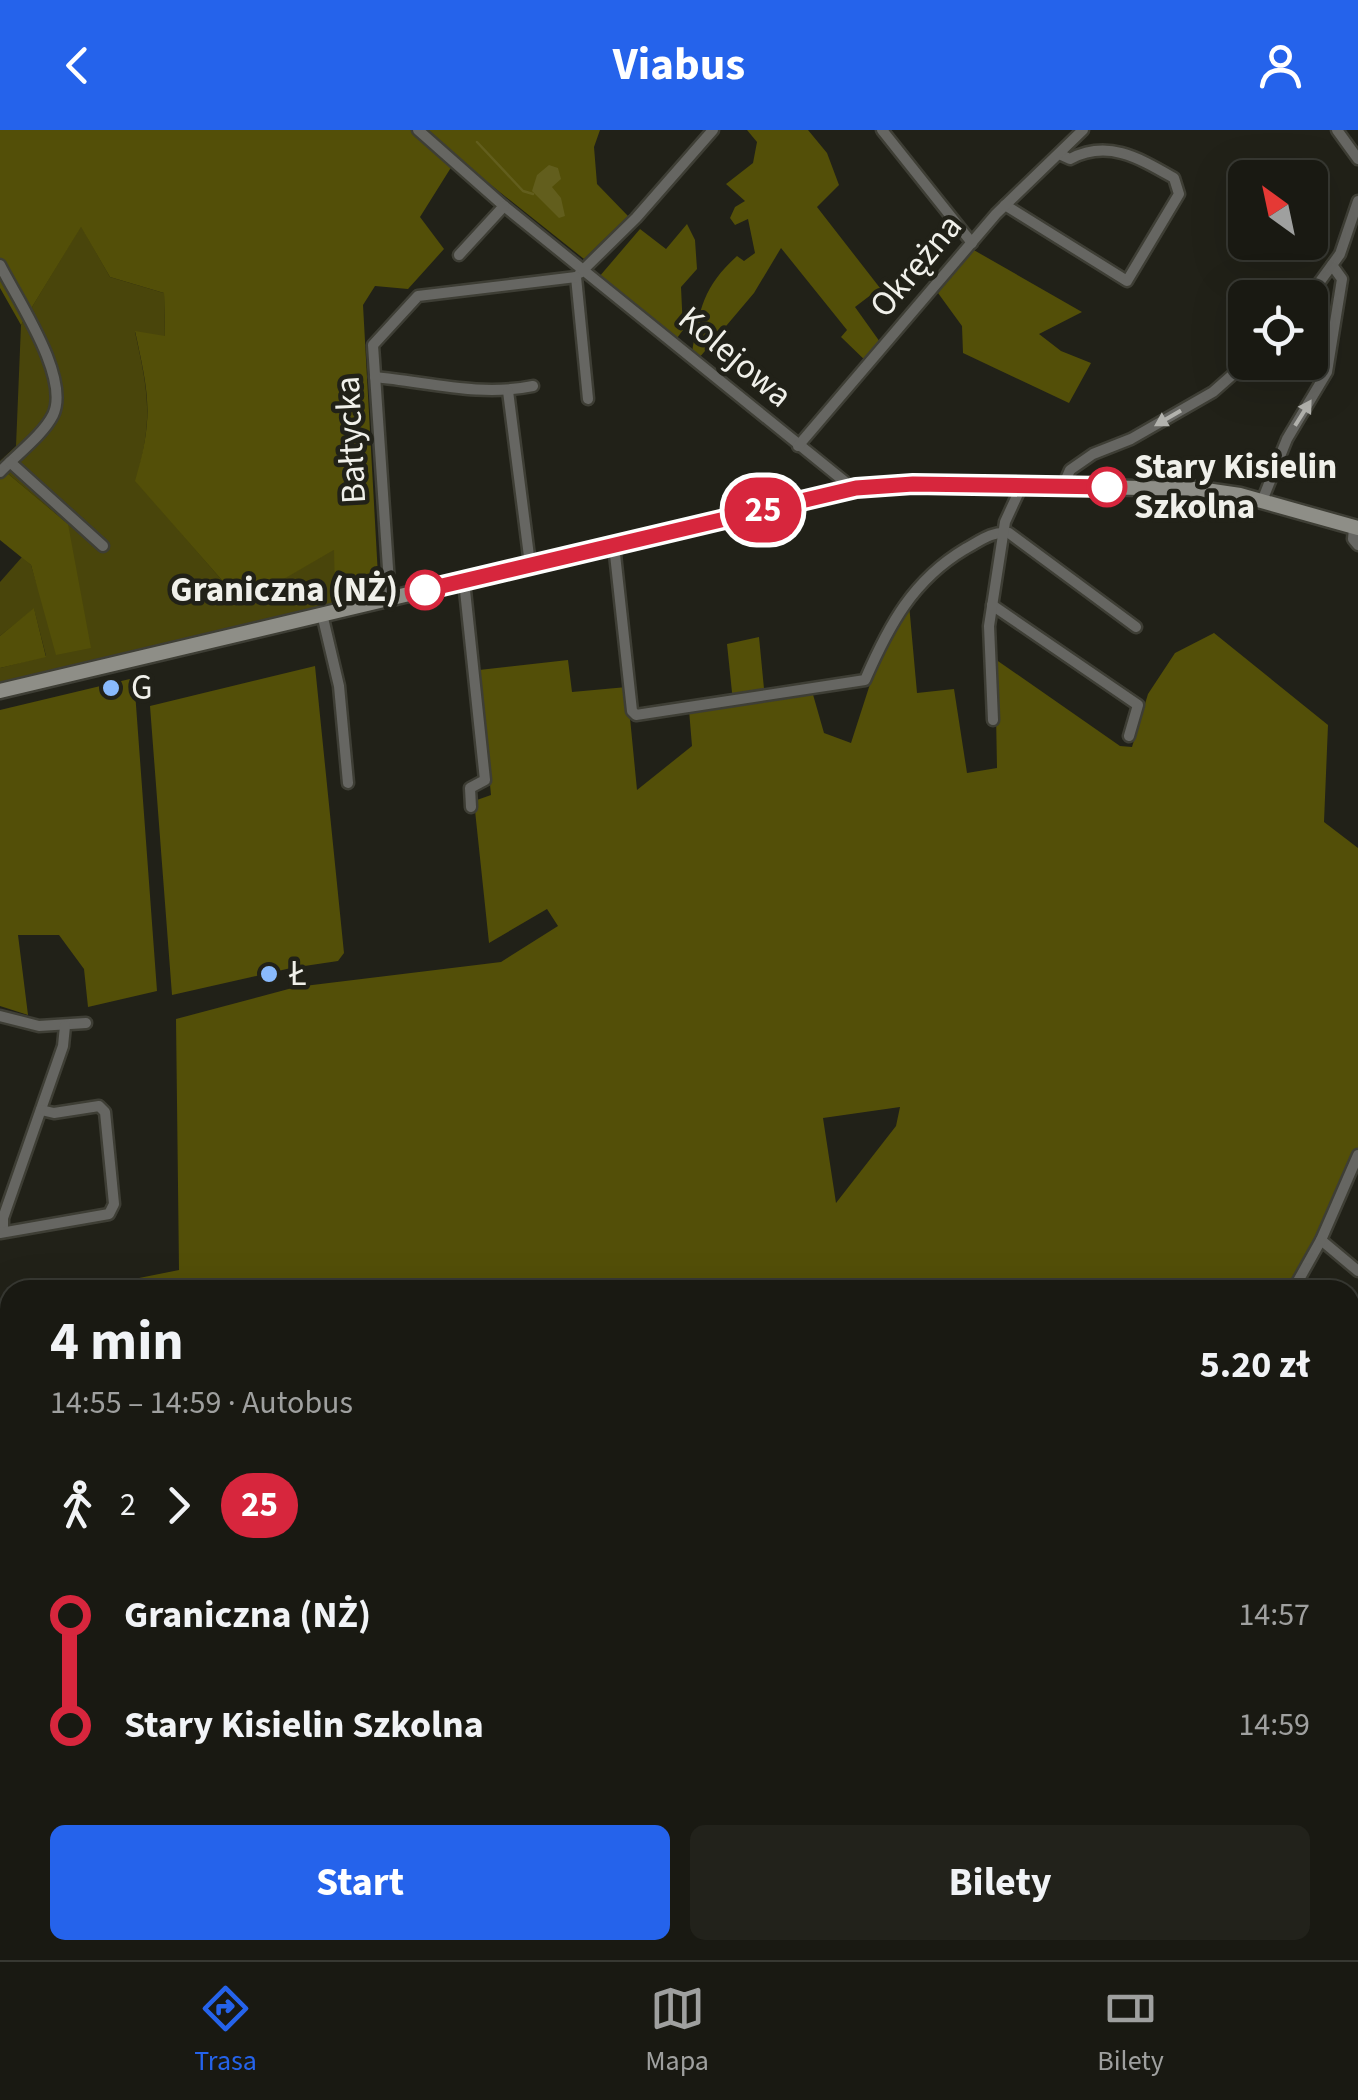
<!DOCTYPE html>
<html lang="pl">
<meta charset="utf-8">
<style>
body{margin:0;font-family:"Source Sans 3",sans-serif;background:#22221b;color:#f1f3f6;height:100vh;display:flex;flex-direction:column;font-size:38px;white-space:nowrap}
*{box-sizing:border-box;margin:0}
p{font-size:32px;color:#9fa09f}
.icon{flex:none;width:55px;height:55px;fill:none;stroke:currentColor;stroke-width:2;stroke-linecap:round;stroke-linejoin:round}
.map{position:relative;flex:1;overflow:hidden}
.drawer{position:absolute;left:0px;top:1150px;width:1360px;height:680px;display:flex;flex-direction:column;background:#191912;border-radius:30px 30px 0 0;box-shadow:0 10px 40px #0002,0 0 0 2px #373832}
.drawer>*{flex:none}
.badge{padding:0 20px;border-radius:32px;font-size:35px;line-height:65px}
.needle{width:65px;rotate:327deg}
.tools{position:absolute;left:1228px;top:30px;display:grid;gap:20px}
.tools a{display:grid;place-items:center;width:100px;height:100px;border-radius:15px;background:#191912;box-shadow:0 10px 40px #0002,0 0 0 2px #373832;font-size:50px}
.map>.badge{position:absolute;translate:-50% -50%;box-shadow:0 0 0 5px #fff}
.legs{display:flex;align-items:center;gap:15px;height:110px;padding:0 50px;font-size:32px}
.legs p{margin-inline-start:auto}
.summary{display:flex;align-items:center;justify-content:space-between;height:170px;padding:0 50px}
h1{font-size:55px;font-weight:700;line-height:75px}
.primary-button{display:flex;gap:20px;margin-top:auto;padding:20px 50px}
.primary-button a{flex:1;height:115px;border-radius:15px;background:#2563eb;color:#fff;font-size:40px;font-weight:700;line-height:115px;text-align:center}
.primary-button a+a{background:#22221b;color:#f1f3f6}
ul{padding:0 50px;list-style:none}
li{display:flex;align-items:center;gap:35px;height:110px;font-size:38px}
li i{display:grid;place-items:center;width:15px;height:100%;margin:0 12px;background:currentColor}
li i::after{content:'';width:25px;height:25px;margin:-12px;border:8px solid;border-radius:50%;background:#191912}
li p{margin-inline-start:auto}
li:first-child i{background:linear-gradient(#0000 50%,currentColor 0)}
li:last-child i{background:linear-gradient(currentColor 50%,#0000 0)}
header{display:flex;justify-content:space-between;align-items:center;height:130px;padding:0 50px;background:#2563eb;color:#fff;font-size:45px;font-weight:700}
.dock{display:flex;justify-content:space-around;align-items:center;height:140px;border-top:2px solid #373832;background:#191912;font-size:28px;color:#9fa09f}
.dock a{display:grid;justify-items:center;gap:5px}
.dock .active{color:#2563eb}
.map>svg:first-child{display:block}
.green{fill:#49450b}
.forest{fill:#534f08;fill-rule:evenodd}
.water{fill:#625e1d}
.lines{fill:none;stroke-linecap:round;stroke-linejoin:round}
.stream{stroke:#625e1d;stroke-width:2.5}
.street-casing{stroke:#3e3e35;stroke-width:15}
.secondary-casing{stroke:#3e3e35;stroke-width:19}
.street{stroke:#666662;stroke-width:10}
.secondary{stroke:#8e8e87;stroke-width:14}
.oneway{fill:#b2b2ad}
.line-1-casing{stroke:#fff;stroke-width:22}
.line-1{stroke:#d7263d;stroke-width:15}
.stop-1-dot{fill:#fff;stroke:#d7263d;stroke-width:5}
.poi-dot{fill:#89bafc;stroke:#212118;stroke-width:4}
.labels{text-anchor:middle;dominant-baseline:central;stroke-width:9;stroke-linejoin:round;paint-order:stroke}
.street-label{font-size:35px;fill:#f0f0ea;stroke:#212118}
.stop-label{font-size:35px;font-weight:bold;fill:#f0f0ea;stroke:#212118;text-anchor:start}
.poi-label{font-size:35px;fill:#f0f0ea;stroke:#212118;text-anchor:start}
</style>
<header><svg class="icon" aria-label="back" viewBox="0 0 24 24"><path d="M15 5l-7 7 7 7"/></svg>Viabus<svg class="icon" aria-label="person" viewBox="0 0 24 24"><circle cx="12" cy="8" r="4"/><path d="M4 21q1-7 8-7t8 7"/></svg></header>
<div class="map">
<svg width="1358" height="1830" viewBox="0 0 1358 1830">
<rect width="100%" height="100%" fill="#212118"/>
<path class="green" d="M81 96 110 147 164 163 165 207 135 202C149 265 153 288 136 351L227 456 237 475 335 419V473L0 554V538L46 526 34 479 0 506V452L22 427 31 435 42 471 68 394 0 337V331L16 316 21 195Z"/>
<g class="forest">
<path d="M0 0H411L418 6 422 0H600L594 17 597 54 628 86 584 129 457 28 420 87 444 119 408 159 375 156 363 175 378 446 371 456 335 464 334 420 237 476 227 456 135 351C154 287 149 265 135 201L165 206 164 163 110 147 81 97 21 195 0 158Z"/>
<path d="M747 0H808L827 23 839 55 817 77 880 158 855 177 885 219 871 236 841 207 847 200 781 118 754 163 699 228 692 222C700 178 703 157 737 126L744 131 755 123 748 89 735 95 730 88 735 77 745 71 726 54 753 33 757 12Z"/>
<polygon points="687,94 695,110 697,139 681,157 683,200 674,212 599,147 640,99 666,119"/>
<polygon points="972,119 1082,182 1039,204 1061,221 1091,233 1069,273 963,223 962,196 938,163"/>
<polygon points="0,337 68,394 91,518 56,525 31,435 0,410"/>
<path d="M909 474 917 563 954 559 967 643 997 638 995 529 1120 616 1132 617 1148 564 1175 523 1214 503 1328 595 1324 692 1358 718V1021L1319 1108 1285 1160H106L109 1154 179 1140 176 889 296 857 501 832 558 796 547 779 489 813 474 671 491 665 479 540 568 530 572 562 627 557 637 660 692 616 689 580 733 572 727 514 759 507 765 569 812 561 824 603 851 613 871 551ZM900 977 896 996 836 1073 823 988Z"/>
<polygon points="34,478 46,527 0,538 0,506"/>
<polygon points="315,536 344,823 338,831 291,838 172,865 150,576"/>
<polygon points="134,548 157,861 88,877 84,839 59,805 18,805 28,885 0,876 0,580"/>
<polygon points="1358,1301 1358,1528 1350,1531 1350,1312"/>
<polygon points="10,1316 10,1820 789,1820 781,1830 0,1830 0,1323"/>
<polygon points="1352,1705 1358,1705 1358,1830 836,1830 845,1820 1350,1820"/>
</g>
<polygon class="water" points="549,35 558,38 561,49 552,57 561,68 565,86 559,88 532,61 537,45"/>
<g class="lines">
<polyline class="stream" points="477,12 523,61 533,64"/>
<g class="street-casing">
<g id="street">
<polyline points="418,0 504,76 844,351 846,360"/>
<polyline points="882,0 972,113"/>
<polyline points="1337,0 1358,29"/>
<path d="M1005 75 1127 151 1179 64 1174 48C1139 28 1108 9 1070 29L1059 24"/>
<polyline points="459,125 504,76"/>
<path d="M0 135C17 169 71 248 53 285 43 305 16 325 0 342"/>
<polyline points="580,143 636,88 713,0"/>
<polyline points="576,147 588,269"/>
<polyline points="1308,168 1340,124 1358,71"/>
<path d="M375 247C428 252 480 267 533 256"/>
<polyline points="508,261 530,434"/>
<polyline points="798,316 996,84 1083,0"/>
<polyline points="10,332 103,416"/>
<polyline points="1063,356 1070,340 1093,324 1131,309 1213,262 1247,232"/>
<polyline points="1262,371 1287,309 1327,242 1342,149 1332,135"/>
<polyline points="1354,398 1353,409 1358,415"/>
<path d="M614 415 632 581 636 585 865 550C889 495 913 450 965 419 980 411 991 401 1009 403L1136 497"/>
<polyline points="464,451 485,650 470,658 471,677"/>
<polyline points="390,468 373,215 418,166 576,147"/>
<polyline points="992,475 1138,575 1129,606"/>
<polyline points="322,484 339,556 348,653"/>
<polyline points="993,590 989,496 1005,392 1022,355"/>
<polyline points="0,886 39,896 86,893"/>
<polyline points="3,1102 3,1088 63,916 65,896"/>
<polyline points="0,1103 109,1084 114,1074 105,982 99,976 54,983 41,980"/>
<polyline points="1321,1110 1358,1141"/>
<polyline points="1293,1160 1321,1110 1358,1025"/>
</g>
</g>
<g class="secondary-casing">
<g id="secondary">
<polyline points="0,561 856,358 913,354 1199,359 1240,365 1358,398"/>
<polyline points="1350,1547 1358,1543"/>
<polyline points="798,1830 804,1820"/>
<polyline points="817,1830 825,1820"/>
</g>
</g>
<use href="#street" class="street"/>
<use href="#secondary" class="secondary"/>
</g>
<defs><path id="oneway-solid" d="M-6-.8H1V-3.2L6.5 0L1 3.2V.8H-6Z" transform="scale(2.5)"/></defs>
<g class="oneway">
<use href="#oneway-solid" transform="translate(1303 283) rotate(-58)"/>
<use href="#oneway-solid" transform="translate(1168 288) rotate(150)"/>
</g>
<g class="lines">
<g class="line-1-casing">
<polyline id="line-1" points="425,460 856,358 913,354 1107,357"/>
</g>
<use href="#line-1" class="line-1"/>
</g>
<g class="stop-1-dot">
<circle cx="1107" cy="357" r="18"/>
<circle cx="425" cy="460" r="18"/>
</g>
<g class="poi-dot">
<circle cx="111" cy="558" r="10"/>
<circle cx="269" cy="844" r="10"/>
</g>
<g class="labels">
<g class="street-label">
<text transform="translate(916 136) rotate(-50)">Okrężna</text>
<text transform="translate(735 227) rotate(40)">Kolejowa</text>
<text transform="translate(351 310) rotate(-93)">Bałtycka</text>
</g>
<g class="stop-label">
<text x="1134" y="337">Stary Kisielin<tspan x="1134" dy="40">Szkolna</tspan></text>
<text x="398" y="460" text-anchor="end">Graniczna (NŻ)</text>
</g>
<g class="poi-label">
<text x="131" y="558">G</text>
<text x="289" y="844">Ł</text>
</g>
</g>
</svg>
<div class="tools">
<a><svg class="needle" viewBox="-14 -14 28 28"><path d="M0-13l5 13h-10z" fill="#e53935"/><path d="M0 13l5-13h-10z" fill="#9fa09f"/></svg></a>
<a><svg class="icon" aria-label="locate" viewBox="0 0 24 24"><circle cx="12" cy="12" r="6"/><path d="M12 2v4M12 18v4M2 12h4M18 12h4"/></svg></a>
</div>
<b class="badge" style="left:763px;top:380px;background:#d7263d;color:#fff">25</b>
<section class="drawer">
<div class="summary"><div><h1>4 min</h1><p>14:55 – 14:59 · Autobus</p></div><b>5.20 zł</b></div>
<div class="legs"><svg class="icon" aria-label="walk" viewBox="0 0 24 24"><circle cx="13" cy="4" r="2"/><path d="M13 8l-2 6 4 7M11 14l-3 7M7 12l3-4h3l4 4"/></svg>2<svg class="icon" aria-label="forward" viewBox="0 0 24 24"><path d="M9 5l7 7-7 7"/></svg><b class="badge" style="background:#d7263d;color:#fff">25</b></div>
<ul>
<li><i style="color:#d7263d"></i><b>Graniczna (NŻ)</b><p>14:57</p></li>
<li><i style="color:#d7263d"></i><b>Stary Kisielin Szkolna</b><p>14:59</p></li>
</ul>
<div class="primary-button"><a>Start</a><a>Bilety</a></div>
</section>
</div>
<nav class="dock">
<a class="active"><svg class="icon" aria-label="directions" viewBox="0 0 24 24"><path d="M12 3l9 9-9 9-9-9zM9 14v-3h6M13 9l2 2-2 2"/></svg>Trasa</a>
<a><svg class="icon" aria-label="map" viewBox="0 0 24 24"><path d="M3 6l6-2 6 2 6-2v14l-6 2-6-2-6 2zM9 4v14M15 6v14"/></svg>Mapa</a>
<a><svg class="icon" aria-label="tickets" viewBox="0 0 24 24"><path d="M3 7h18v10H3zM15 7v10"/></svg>Bilety</a>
</nav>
